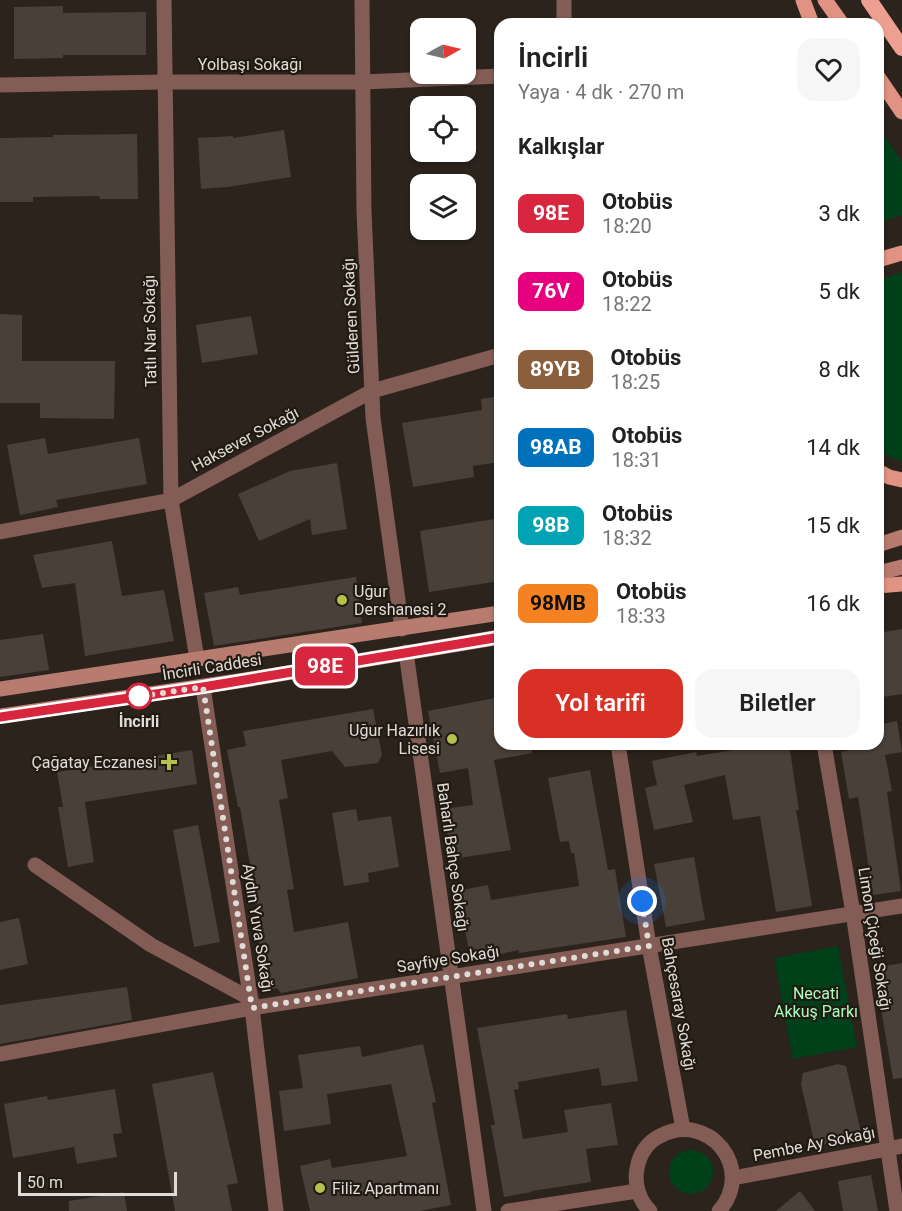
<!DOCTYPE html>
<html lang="tr">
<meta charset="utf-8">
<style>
body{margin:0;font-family:Roboto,sans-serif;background:#f6f6f6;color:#222;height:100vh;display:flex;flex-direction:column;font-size:22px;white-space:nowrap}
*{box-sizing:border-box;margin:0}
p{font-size:20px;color:#767676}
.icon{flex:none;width:33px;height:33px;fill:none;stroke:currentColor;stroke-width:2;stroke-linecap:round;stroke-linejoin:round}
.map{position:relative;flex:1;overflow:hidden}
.side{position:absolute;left:494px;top:18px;width:390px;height:732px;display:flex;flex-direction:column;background:#fff;border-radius:18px;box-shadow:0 2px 4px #0004}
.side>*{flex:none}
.badge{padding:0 12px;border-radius:9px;font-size:21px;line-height:39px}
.needle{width:39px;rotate:82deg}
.controls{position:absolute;left:410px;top:18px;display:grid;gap:12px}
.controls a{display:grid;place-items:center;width:66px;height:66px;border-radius:12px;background:#fff;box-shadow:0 2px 4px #0004;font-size:30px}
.scale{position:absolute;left:18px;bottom:15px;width:159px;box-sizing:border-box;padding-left:6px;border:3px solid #e0dbd6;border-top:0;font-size:16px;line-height:21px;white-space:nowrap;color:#e0dbd6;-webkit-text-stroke:4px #211a13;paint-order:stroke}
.you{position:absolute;width:30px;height:30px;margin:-15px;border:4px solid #fff;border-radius:50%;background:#1a73e8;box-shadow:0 0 0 9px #1a73e833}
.map>.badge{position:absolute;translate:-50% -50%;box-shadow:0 0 0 3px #fff}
h2{padding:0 24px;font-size:22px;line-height:54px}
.round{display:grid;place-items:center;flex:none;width:63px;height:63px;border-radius:18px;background:#f6f6f6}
.head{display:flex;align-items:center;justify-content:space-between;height:102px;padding:0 24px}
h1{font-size:28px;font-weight:600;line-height:45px}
.button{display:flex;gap:12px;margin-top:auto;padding:12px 24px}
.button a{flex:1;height:69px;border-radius:18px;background:#d93025;color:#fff;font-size:24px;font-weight:600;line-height:69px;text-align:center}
.button a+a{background:#f6f6f6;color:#222}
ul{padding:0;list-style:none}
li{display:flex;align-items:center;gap:18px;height:78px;padding:0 24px}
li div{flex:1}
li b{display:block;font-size:22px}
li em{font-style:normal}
li .badge{min-width:66px;font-weight:700;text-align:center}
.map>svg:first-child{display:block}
.green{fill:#00401a}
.building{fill:#494039}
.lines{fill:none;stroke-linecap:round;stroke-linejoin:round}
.minor{stroke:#825c55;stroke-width:15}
.secondary{stroke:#b77b6f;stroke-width:15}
.primary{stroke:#e09283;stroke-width:15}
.trunk{stroke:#eda091;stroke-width:16}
.line-casing{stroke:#fff;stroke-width:14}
.line{stroke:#d7263d;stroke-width:9}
.walk{stroke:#e0dbd6;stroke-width:6;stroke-dasharray:0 10.8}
.poi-dot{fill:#b4c24a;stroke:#211a13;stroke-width:2}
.stop-dot{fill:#fff;stroke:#d7263d;stroke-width:3}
.labels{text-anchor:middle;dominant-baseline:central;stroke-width:4.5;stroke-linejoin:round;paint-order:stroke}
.street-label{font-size:16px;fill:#e0dbd6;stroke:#211a13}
.poi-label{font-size:16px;fill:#e0dbd6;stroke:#211a13;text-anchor:start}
.stop-label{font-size:16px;font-weight:bold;fill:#e0dbd6;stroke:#211a13}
.park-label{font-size:16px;fill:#aafbbc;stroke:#211a13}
</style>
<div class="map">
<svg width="902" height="1211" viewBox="0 0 902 1211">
<rect width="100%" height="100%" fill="#2b231c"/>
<g class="green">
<polygon points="878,127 902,162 902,215 878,223"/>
<polygon points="902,272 902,462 878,451 878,280"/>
<polygon points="838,946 857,1047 793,1059 774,958"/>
<circle cx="691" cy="1172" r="22"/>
</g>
<g class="building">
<polygon points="63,6 63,13 146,12 146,55 63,55 63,58 14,59 14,7"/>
<polygon points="284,130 291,177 228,187 201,189 198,138 233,136 233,138"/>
<polygon points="137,134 138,199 100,199 99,196 33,197 33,202 0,202 0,138 53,137 53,135"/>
<polygon points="0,314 22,315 22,361 115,361 114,419 40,418 40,403 0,403"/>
<polygon points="251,316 258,354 202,363 196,325"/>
<polygon points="500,396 500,462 473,466 474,477 413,487 402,423 482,410 481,399"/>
<polygon points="45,438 48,454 139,438 147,484 56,500 58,507 20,515 7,445"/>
<polygon points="337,463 347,529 312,535 310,519 259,541 238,494 290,471"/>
<polygon points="500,518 500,581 429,592 420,531"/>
<polygon points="112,541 122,596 164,590 174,641 85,656 75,583 42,588 33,555"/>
<polygon points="356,577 362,623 214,646 204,593 238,587 240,595"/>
<polygon points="902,629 902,694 883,697 878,667 878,633"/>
<polygon points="43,634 49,670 0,677 0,640"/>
<polygon points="500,697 500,744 532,744 532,753 494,760 511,850 452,859 443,809 473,805 468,768 440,773 428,711"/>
<polygon points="373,709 382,755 378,763 345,767 332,751 281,760 288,798 279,800 294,889 287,890 294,932 348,922 358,978 281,993 277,988 268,990 255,923 260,922 240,807 238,807 227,750 246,746 243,731"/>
<polygon points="897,721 902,752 885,755 892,791 887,792 901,891 873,895 858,797 849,799 841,752 861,748 860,744 878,744 878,725"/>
<polygon points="770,744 789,744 799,810 796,810 812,906 776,912 760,816 733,820 725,775 684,785 693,822 654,830 645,788 657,785 652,761 696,752 697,756"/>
<polygon points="192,750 197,784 85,802 94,862 68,867 58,807 63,807 57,772"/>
<polygon points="590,770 608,870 615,869 626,937 519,953 519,950 471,960 457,891 488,885 491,900 579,886 574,853 571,853 569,841 560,842 548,778"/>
<polygon points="356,809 358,821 391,816 399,867 368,873 369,882 344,886 332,813"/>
<polygon points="198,825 220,942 194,947 173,830"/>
<polygon points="694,857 705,920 666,927 654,864"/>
<polygon points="19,918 28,964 0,970 0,922"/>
<polygon points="902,963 902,1078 893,1079 874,968"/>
<polygon points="127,987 132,1020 0,1044 0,1005"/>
<polygon points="626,1010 638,1081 602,1086 599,1068 518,1082 519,1089 514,1090 523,1139 568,1132 564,1110 611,1103 618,1145 586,1149 591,1182 532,1191 532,1192 504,1197 491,1125 495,1125 477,1028 567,1014 568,1019"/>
<polygon points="423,1044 436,1102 432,1103 451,1205 420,1211 310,1211 300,1166 330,1159 332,1168 407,1156 391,1084 327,1094 331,1124 284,1131 279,1091 303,1088 298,1055 360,1046 362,1057"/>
<polygon points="838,1064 846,1066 862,1137 815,1146 801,1084 803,1073"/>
<polygon points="213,1072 238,1183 227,1185 232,1211 175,1211 152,1084"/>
<polygon points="115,1089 122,1133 113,1134 117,1157 77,1164 74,1147 13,1158 4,1104 47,1096 48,1100"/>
<polygon points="871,1175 878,1211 843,1211 838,1181"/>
<polygon points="800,1191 815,1211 776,1211"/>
<polygon points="124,1192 127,1211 69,1211 69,1201"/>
</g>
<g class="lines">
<g class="minor">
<polyline points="164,0 171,500 197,659"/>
<polyline points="362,0 364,211 373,418 402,629"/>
<polyline points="564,0 564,24"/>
<polyline points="0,85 164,82 363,82 500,76"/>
<polyline points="0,532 171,500 372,391 500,355"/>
<polyline points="406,652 484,1211"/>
<polyline points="203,687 252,1008 276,1211"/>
<polyline points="618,744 649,946 683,1129"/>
<polyline points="824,744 853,913 897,1211"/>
<polyline points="35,865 151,945 251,999"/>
<polyline points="0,1054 252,1008 902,906"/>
<polyline points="733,1178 902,1146"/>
<polyline points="508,1211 637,1191"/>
<path d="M650 1211C639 1200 634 1184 637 1169 639 1155 647 1142 660 1136 709 1110 756 1169 719 1211"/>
</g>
<g class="secondary">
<polyline points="878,545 902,537"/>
<polyline points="878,573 902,567"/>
<polyline points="0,689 500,613"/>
<polyline points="0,716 245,680 500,637"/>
</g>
<g class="primary">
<polyline points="803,0 812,24"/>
<polyline points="825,0 842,24"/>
<polyline points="878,77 902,112"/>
<polyline points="878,260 902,253"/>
<polyline points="878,471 889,477 902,480"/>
<polyline points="878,586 902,584"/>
</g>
<polyline class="trunk" points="869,0 902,48"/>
</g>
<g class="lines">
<g class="line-casing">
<polyline id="line" points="0,717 203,687 500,637"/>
</g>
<use href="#line" class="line"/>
<polyline class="walk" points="139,696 135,697 203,687 252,1008 649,946 642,901"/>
</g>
<g class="poi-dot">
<circle cx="342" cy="600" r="6"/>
<circle cx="452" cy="739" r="6"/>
<path d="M166 753h6v6h6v6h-6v6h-6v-6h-6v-6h6z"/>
<circle cx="320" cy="1188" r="6"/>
</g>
<circle class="stop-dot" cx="139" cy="696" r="12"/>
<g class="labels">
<g class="street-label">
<text x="250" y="64">Yolbaşı Sokağı</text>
<text transform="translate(351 316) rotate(-93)">Gülderen Sokağı</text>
<text transform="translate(150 331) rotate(-91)">Tatlı Nar Sokağı</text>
<text transform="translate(245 439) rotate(-28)">Haksever Sokağı</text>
<text transform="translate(212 667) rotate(-9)">İncirli Caddesi</text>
<text transform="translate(453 857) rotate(82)">Baharlı Bahçe Sokağı</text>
<text transform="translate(258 928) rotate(81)">Aydın Yuva Sokağı</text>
<text transform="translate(875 939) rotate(81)">Limon Çiçeği Sokağı</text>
<text transform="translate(448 959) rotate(-9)">Sayfiye Sokağı</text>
<text transform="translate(679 1004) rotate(80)">Bahçesaray Sokağı</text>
<text transform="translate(814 1144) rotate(-11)">Pembe Ay Sokağı</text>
</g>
<g class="poi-label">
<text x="354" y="591">Uğur<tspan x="354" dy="18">Dershanesi 2</tspan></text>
<text x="440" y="730" text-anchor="end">Uğur Hazırlık<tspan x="440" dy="18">Lisesi</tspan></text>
<text x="157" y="762" text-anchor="end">Çağatay Eczanesi</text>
<text x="332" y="1188">Filiz Apartmanı</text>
</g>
<g class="stop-label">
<text x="139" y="721">İncirli</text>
</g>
<g class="park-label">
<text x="816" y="993">Necati<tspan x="816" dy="18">Akkuş Parkı</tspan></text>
</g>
</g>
</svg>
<div class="controls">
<a><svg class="needle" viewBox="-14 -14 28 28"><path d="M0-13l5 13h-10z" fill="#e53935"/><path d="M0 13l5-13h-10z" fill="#767676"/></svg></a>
<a><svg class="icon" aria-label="locate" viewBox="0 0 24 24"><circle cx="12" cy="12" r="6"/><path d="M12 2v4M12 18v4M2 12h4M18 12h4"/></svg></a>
<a><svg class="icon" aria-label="layers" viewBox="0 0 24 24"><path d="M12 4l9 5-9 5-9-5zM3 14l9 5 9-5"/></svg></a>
</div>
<div class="scale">50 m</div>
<div class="you" style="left:642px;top:901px"></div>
<b class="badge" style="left:325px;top:666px;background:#d7263d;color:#fff">98E</b>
<section class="side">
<div class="head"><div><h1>İncirli</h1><p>Yaya · 4 dk · 270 m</p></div><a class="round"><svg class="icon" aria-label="heart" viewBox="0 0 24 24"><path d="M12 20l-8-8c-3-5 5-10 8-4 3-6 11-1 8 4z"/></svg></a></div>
<h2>Kalkışlar</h2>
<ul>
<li><span class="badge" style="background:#d7263d;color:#fff">98E</span><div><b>Otobüs</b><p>18:20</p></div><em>3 dk</em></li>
<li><span class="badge" style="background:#e6007e;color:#fff">76V</span><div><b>Otobüs</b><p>18:22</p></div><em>5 dk</em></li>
<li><span class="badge" style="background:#8b5e3c;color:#fff">89YB</span><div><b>Otobüs</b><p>18:25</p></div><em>8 dk</em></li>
<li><span class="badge" style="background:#0072bc;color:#fff">98AB</span><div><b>Otobüs</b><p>18:31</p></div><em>14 dk</em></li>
<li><span class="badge" style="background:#00a3b4;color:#fff">98B</span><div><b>Otobüs</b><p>18:32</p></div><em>15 dk</em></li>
<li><span class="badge" style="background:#f58220;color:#111">98MB</span><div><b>Otobüs</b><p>18:33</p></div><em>16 dk</em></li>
</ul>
<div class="button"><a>Yol tarifi</a><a>Biletler</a></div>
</section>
</div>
